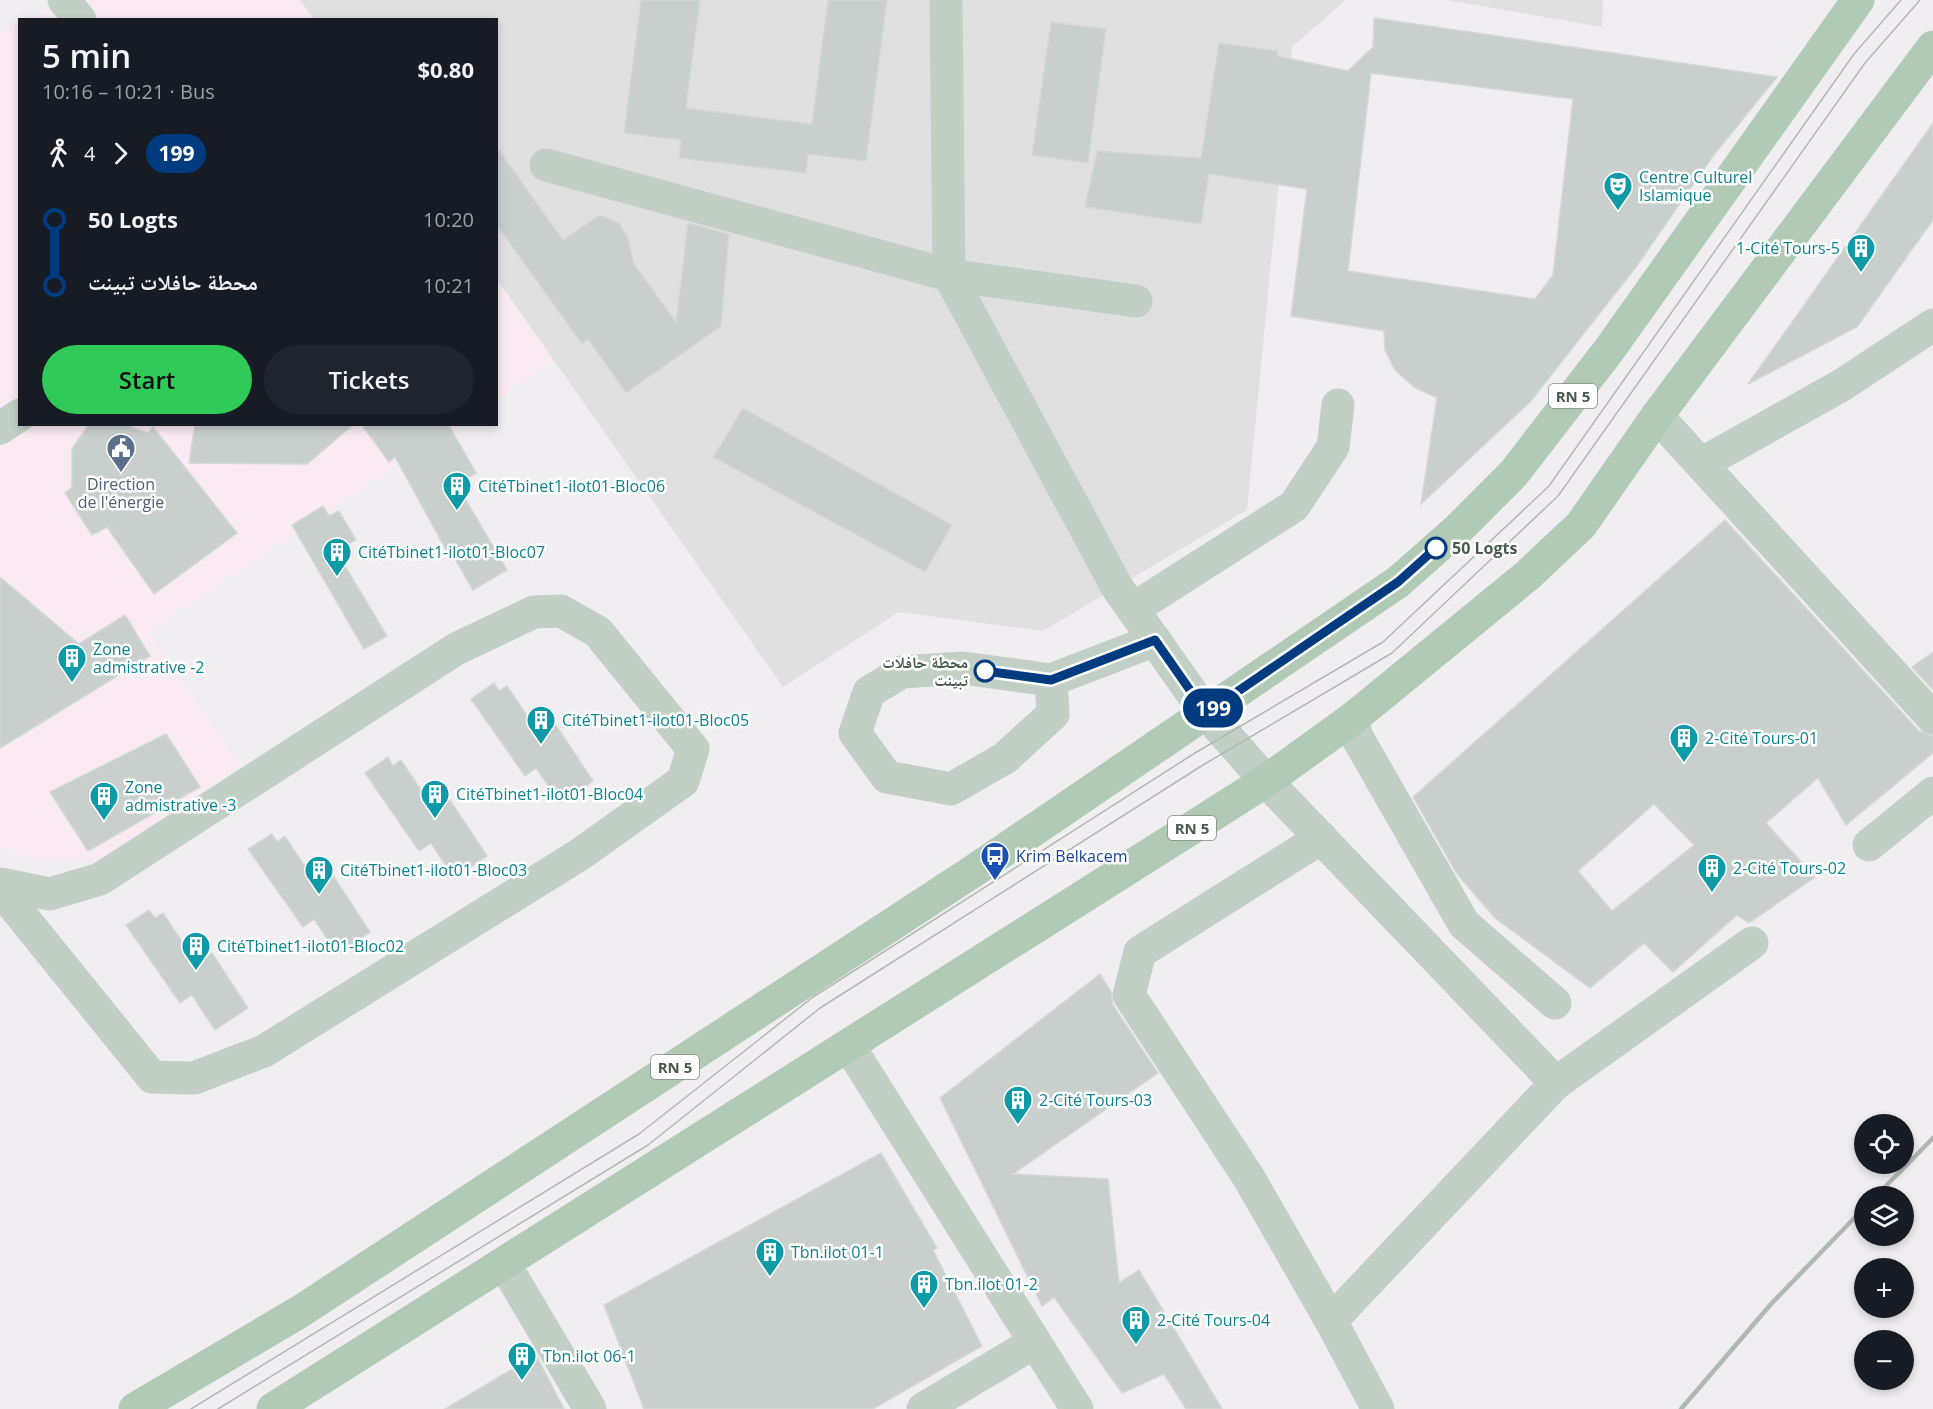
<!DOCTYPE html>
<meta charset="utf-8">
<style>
body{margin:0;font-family:"Open Sans","Noto Naskh Arabic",sans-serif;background:#20242c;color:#f1f3f6;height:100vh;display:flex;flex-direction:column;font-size:22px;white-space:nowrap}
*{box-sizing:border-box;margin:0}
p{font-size:20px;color:#9ea1a6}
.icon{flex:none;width:33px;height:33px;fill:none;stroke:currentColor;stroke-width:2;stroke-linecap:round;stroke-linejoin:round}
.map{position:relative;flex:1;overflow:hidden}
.sheet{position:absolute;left:18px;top:18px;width:480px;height:408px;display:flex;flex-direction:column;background:#171b24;border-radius:0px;box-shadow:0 3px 9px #0003}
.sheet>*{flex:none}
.badge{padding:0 12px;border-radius:20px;font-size:21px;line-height:39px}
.fabs{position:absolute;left:1854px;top:1114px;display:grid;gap:12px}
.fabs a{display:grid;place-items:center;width:60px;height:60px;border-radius:50%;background:#171b24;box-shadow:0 3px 9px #0003;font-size:30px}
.map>.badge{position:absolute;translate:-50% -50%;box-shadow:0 0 0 3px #fff}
.legs{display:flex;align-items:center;gap:9px;height:66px;padding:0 24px;font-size:20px}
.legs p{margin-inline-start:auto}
.headline{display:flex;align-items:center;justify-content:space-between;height:102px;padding:0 24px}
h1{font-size:33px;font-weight:600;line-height:45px}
.button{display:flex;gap:12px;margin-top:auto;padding:12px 24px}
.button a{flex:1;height:69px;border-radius:36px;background:#2fca57;color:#111;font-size:24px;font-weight:600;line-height:69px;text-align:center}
.button a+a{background:#20242c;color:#f1f3f6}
ul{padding:0 24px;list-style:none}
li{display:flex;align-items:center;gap:21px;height:66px;font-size:22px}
li i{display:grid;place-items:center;width:9px;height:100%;margin:0 8px;background:currentColor}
li i::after{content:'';width:15px;height:15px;margin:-8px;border:4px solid;border-radius:50%;background:#171b24}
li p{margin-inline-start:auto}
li:first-child i{background:linear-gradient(#0000 50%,currentColor 0)}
li:last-child i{background:linear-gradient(currentColor 50%,#0000 0)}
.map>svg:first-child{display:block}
.commercial{fill:#f9eaf3}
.education{fill:#e1e0e1}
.building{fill:#c9cfcc;stroke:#d3d9d5;stroke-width:1.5;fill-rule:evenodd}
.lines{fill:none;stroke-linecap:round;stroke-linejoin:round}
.minor{stroke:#c1cfc4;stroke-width:33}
.major{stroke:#b1cab6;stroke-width:33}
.tram{stroke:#b1b8b3;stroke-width:1.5}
.rail{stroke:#b1b8b3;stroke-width:4.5}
.line-1-casing{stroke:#fff;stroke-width:14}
.line-1{stroke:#003b80;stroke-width:9}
.stop-1-dot{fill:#fff;stroke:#003b80;stroke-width:3}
.labels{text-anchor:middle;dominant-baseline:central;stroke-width:5;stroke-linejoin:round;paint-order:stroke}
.shield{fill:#fff;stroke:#808b82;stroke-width:1.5}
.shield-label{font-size:15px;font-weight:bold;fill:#49594c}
.culture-label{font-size:16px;fill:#0d838f;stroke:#fff;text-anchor:start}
.service-label{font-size:16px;fill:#4e5e75;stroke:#fff}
.stop-label{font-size:16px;font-weight:bold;fill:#49594c;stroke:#fff;text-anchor:start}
.transit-label{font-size:16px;fill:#164399;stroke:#fff;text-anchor:start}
</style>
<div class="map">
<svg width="1933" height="1409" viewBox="0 0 1933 1409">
<rect width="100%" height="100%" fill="#f0eef1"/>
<g class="commercial">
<polygon points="67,0 300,0 314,19 27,20"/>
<polygon points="19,23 20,424 458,425 148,632 240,764 107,860 28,860 0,848 0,33"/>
<polygon points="496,279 554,361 497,399 496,399"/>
</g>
<g class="education">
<polygon points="300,0 1346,0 1292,47 1247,510 1043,631 899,612 783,687 497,279 496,20 314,19"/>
<polygon points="1447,0 1603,0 1602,27"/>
</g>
<g class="building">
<polygon points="641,0 700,0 686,108 812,124 828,0 887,0 866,161 808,154 806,173 679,158 681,140 624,133"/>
<path d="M1374 18 1777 77 1713 156 1636 267 1531 401 1421 504 1437 398 1414 387 1395 370 1385 350 1384 331 1291 316 1307 189 1209 174 1201 224 1085 207 1097 151 1201 158 1219 43 1278 51 1277 56 1348 71 1373 47ZM1371 73 1573 99 1553 275 1535 299 1348 271Z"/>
<polygon points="1051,22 1106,29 1088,163 1032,155"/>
<polygon points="1933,123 1933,220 1857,327 1748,384"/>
<polygon points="496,146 563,240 600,215 619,223 628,238 634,264 676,322 688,223 729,234 721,326 626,393 588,339 582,344 496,224"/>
<polygon points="743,408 952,525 925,572 713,457"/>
<polygon points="89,424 123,424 148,433 153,427 237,533 154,594 107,527 92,535 65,493 72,487 72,449"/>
<polygon points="195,424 354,424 307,464 189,463"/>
<polygon points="361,424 448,424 476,473 466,479 472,489 463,495 507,570 473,590 452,554 449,555 395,457 389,462"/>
<polygon points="323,506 329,516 339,511 356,540 345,546 352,556 342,561 387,636 364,649 292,525"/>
<path d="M1725 520 1919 731 1933 736V753L1846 825 1818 778 1766 823 1815 877 1749 923 1737 915 1673 972 1644 943 1590 988 1495 918 1457 874 1413 797ZM1654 804 1694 845 1612 911 1578 871Z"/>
<polygon points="0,577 79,644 125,615 150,656 0,748"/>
<polygon points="1933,652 1933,690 1912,667"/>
<polygon points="494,683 499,691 507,686 541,736 556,725 593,781 560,803 536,768 525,776 471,699"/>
<polygon points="166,734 200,787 88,851 50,792"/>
<polygon points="388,757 393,766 401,760 435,811 450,800 487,856 454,878 431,843 419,851 365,773"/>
<polygon points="272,834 277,842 285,836 318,887 334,877 370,932 337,954 314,919 303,927 248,849"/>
<polygon points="149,910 155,918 163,913 196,963 212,953 248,1008 215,1030 192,995 180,1003 126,925"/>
<polygon points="1100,974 1111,992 1113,1005 1158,1073 1013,1174 1108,1179 1119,1283 1139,1270 1222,1409 1186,1409 1164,1374 1122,1393 1054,1297 1042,1306 940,1098"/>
<polygon points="881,1153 937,1248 933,1250 982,1346 873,1409 644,1409 604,1305"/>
<polygon points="536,1355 564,1409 445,1409"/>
</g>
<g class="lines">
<g class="minor">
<polyline points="64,0 80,20"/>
<polyline points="946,0 949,275 1117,587 1206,713 1266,781 1556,1083"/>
<polyline points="546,165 949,275 1136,301"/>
<polyline points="1657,416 1933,718"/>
<polyline points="0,428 20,415"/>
<polyline points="1701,464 1842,385 1933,325"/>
<polyline points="1133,609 1294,506 1333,447 1338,405"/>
<polyline points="1051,680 1053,714 1005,758 951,789 887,777 855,733 869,692 902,672 963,668 1051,680 1155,640"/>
<polyline points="1352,719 1357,737 1464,924 1555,1003"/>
<polyline points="1321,838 1140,952 1129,995 1249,1178 1331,1321 1378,1409"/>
<polyline points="1869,845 1933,793"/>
<polyline points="0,884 50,894 100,879 456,649 534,612 561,611 598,632 693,749 683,781 579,855 264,1051 194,1078 152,1077 0,889"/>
<polyline points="849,1046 1077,1409"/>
<polyline points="505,1265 590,1409"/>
<polyline points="1331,1321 1556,1083 1752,943"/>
<polyline points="923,1409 1035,1342"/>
</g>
<g class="major">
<polyline points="135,1409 301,1311 975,870 1398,582 1458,529 1514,473 1609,350 1858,0"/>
<polyline points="273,1409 1266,781 1352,719 1528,575 1581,525 1657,416 1933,47"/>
</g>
<g class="tram">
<polyline points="191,1409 639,1134 813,997 1195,753 1383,642 1549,486 1854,54 1901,0"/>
<polyline points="218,1409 648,1145 820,1008 1203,765 1392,653 1558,496 1865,63 1920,0"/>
</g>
<g class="rail">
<polyline points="1875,1197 1933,1138"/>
<polyline points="1681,1409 1771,1304 1864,1208"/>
</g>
</g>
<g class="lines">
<g class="line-1-casing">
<polyline id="line-1" points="985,671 1051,680 1155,640 1206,713 1398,582 1436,548"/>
</g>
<use href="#line-1" class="line-1"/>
</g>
<defs>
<g id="theatre-pin" transform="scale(1.5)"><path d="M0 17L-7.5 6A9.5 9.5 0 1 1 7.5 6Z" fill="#0f9aa8" stroke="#fff"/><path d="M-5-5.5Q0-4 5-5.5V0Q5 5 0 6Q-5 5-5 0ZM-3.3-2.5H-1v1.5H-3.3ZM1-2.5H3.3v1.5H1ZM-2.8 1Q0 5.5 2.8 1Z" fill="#fff"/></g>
<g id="building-pin" transform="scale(1.5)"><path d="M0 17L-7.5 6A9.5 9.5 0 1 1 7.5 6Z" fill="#0f9aa8" stroke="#fff"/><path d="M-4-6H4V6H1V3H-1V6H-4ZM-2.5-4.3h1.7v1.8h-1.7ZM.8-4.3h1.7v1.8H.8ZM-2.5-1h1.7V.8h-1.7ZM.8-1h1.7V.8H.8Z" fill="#fff"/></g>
<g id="civic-pin" transform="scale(1.5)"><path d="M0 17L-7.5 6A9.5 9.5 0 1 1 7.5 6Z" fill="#5c6f8a" stroke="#fff"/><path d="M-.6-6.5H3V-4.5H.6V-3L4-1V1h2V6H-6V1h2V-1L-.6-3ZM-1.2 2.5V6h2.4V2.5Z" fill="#fff"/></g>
<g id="bus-pin" transform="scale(1.5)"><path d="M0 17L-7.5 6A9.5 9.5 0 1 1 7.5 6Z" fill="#1a4fb4" stroke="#fff"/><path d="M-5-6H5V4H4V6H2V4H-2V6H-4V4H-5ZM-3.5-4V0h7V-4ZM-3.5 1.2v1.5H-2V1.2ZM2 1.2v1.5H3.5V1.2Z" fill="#fff"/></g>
</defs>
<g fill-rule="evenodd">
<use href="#theatre-pin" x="1618" y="186"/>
<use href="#building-pin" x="1861" y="248"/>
<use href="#civic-pin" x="121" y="448"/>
<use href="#building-pin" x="457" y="486"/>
<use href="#building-pin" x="337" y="552"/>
<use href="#building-pin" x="72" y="658"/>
<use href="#building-pin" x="541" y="720"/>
<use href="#building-pin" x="1684" y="738"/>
<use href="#building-pin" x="435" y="794"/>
<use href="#building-pin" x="104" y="796"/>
<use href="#bus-pin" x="995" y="856"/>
<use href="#building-pin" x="1712" y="868"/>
<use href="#building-pin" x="319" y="870"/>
<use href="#building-pin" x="196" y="946"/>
<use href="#building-pin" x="1018" y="1100"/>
<use href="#building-pin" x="770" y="1252"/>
<use href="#building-pin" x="924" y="1284"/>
<use href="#building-pin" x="1136" y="1320"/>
<use href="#building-pin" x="522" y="1356"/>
</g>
<g class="stop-1-dot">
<circle cx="1436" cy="548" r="10"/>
<circle cx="985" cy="671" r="10"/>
</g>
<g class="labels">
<g class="shield">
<rect x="1549" y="384" width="48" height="24" rx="4.5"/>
<rect x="1168" y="816" width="48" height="24" rx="4.5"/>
<rect x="651" y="1055" width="48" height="24" rx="4.5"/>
</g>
<g class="shield-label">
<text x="1573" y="396">RN 5</text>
<text x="1192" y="828">RN 5</text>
<text x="675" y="1067">RN 5</text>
</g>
<g class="culture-label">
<text x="1639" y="177">Centre Culturel<tspan x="1639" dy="18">Islamique</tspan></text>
<text x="1840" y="248" text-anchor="end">1-Cité Tours-5</text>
<text x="478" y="486">CitéTbinet1-ilot01-Bloc06</text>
<text x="358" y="552">CitéTbinet1-ilot01-Bloc07</text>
<text x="93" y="649">Zone<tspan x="93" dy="18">admistrative -2</tspan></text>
<text x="562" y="720">CitéTbinet1-ilot01-Bloc05</text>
<text x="1705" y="738">2-Cité Tours-01</text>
<text x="125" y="787">Zone<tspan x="125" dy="18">admistrative -3</tspan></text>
<text x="456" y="794">CitéTbinet1-ilot01-Bloc04</text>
<text x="1733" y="868">2-Cité Tours-02</text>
<text x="340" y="870">CitéTbinet1-ilot01-Bloc03</text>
<text x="217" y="946">CitéTbinet1-ilot01-Bloc02</text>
<text x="1039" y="1100">2-Cité Tours-03</text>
<text x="791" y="1252">Tbn.ilot 01-1</text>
<text x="945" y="1284">Tbn.ilot 01-2</text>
<text x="1157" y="1320">2-Cité Tours-04</text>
<text x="543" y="1356">Tbn.ilot 06-1</text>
</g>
<g class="service-label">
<text x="121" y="484">Direction<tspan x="121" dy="18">de l'énergie</tspan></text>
</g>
<g class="stop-label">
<text x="1452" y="548">50 Logts</text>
<text x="968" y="662" text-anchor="end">محطة حافلات<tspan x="968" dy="18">تبينت</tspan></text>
</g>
<g class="transit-label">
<text x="1016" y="856">Krim Belkacem</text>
</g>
</g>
</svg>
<div class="fabs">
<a><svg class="icon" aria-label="locate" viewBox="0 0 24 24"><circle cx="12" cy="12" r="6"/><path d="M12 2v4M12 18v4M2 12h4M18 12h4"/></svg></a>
<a><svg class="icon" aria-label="layers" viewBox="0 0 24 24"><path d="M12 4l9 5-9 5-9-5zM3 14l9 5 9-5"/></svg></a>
<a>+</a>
<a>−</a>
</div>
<b class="badge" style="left:1213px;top:708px;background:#003b80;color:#fff">199</b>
<section class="sheet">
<div class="headline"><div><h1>5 min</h1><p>10:16 – 10:21 · Bus</p></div><b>$0.80</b></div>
<div class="legs"><svg class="icon" aria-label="walk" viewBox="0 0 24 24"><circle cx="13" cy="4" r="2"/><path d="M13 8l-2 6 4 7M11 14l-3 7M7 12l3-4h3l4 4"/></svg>4<svg class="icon" aria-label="forward" viewBox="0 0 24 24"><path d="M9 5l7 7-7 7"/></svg><b class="badge" style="background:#003b80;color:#fff">199</b></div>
<ul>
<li><i style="color:#003b80"></i><b>50 Logts</b><p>10:20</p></li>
<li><i style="color:#003b80"></i><b>محطة حافلات تبينت</b><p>10:21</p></li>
</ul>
<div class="button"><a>Start</a><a>Tickets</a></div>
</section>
</div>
